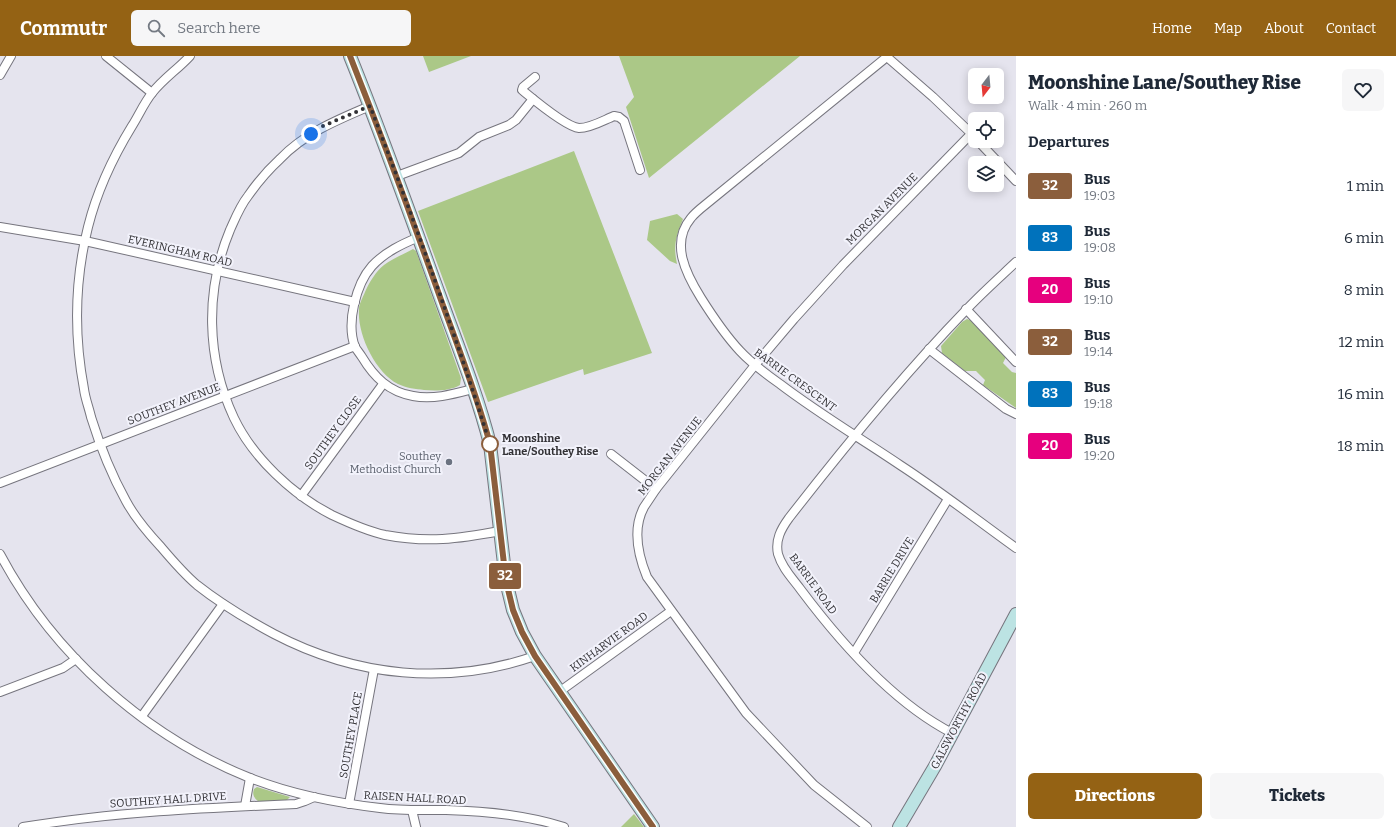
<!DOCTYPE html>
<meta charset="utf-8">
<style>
body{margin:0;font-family:Bitter,serif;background:#f6f6f7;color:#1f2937;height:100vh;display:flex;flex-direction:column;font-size:15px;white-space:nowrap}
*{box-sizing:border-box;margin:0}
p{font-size:13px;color:#747a83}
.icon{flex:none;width:22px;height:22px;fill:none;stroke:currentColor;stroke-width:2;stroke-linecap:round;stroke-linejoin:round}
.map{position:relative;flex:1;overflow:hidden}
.panel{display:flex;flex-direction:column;background:#fff;width:380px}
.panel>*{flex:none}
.badge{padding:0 8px;border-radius:3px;font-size:14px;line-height:26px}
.needle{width:26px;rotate:196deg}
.fabs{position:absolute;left:968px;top:12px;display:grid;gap:8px}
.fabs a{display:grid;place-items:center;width:36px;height:36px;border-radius:6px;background:#fff;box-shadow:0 2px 10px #0003;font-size:20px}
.you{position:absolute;width:20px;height:20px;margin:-10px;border:3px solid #fff;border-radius:50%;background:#1a73e8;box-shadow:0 0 0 6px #1a73e833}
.map>.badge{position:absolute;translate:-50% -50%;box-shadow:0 0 0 2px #fff}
h2{padding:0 12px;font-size:15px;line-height:36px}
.round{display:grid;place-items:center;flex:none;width:42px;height:42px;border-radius:6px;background:#f6f6f7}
.summary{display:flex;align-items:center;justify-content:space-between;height:68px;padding:0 12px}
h1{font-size:19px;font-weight:800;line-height:30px}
.primary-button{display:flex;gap:8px;margin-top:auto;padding:8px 12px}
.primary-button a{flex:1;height:46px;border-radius:6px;background:#946214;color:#fff;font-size:16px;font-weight:800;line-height:46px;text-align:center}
.primary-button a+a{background:#f6f6f7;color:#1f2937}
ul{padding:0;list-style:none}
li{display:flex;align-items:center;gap:12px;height:52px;padding:0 12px}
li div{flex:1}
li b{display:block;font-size:15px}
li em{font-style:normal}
li .badge{min-width:44px;font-weight:700;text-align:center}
header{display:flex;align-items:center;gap:24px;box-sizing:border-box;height:56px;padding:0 20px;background:#946214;color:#fff}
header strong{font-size:19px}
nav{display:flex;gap:22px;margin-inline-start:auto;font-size:14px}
.search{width:280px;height:36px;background:#f6f6f7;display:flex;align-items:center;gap:10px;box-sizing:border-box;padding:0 14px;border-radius:6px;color:#747a83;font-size:15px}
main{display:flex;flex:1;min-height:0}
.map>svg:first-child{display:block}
.green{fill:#abc887}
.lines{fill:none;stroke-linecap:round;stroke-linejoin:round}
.street-casing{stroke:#76757e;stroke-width:10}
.secondary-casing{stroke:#76757e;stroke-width:14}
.street{stroke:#fff;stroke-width:8}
.secondary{stroke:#bce3e3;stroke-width:12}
.line-casing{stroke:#fff;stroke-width:9}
.line{stroke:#8b5e3c;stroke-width:6}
.walk{stroke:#333236;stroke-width:4;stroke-dasharray:0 7.2}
.stop-dot{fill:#fff;stroke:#8b5e3c;stroke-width:2}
.worship-dot{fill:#6b7280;stroke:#f2f2fb;stroke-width:1.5}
.labels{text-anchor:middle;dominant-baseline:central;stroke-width:4;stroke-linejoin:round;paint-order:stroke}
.street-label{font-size:11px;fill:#333236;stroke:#f2f2fb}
.stop-label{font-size:11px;font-weight:bold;fill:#333236;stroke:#f2f2fb;text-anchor:start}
.worship-label{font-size:11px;fill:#5b616d;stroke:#f2f2fb;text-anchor:end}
</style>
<header>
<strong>Commutr</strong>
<div class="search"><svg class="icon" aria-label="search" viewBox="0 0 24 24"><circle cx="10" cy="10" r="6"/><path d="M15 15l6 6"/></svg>Search here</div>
<nav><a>Home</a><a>Map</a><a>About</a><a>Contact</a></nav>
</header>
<main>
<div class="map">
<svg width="1016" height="771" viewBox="0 0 1016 771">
<rect width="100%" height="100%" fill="#e5e4ee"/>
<g class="green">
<polygon points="423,0 471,0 429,16"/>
<polygon points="619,0 800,0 649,122 626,51 634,41"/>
<polygon points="574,95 652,297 584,319 583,313 488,346 418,155"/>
<path d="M677 158 683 163C676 181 673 189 677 208L670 205 647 184 650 165Z"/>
<path d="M413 193 416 195 461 322 460 329C450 335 436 335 424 334 416 333 406 332 398 328 375 316 357 278 359 253 359 248 363 241 365 236 369 227 376 215 384 209 392 203 404 198 413 193Z"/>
<polygon points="967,263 972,265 1006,301 1003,307 1012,316 1016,317 1016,352 983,329 985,324 976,315 965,315 942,297 941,290 962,266"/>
<path d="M257 731 290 741 286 745 259 746C254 742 252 739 254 733Z"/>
<polygon points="634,758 644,771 621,771"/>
</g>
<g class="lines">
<g class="street-casing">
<g id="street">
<polyline points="106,0 152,37"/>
<path d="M190 0C178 13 163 23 152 37 144 47 139 59 132 70 113 101 97 135 88 171 75 223 74 280 84 333 85 342 89 352 91 361 100 390 111 418 126 445 135 462 148 477 161 491 172 504 184 518 197 529 221 548 248 564 274 578 356 621 448 630 535 600"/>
<path d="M888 0 705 149C700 153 695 157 691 162 670 187 686 218 701 242 713 261 725 279 740 295 752 308 766 318 780 328 818 357 860 382 900 409 940 435 977 464 1016 492"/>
<polyline points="887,1 933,41 975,81"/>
<polyline points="0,19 11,0"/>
<path d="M535 21 523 31 522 34C533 43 566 71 579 72 591 72 604 64 614 60L619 61 624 65 640 114"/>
<path d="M370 50C337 64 305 77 280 103 268 114 257 127 248 140 240 150 235 163 230 174 205 234 206 302 234 362 253 402 293 439 332 459 349 467 367 475 385 479 427 487 458 483 500 475"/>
<polyline points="978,85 1016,125"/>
<polyline points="397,120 459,97 479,81 509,69 516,64 533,43"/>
<polyline points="0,171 85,185 355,246"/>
<path d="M419 181C402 188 385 196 372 210 356 228 346 267 355 291 357 294 360 298 362 301 374 321 389 336 413 340 433 344 454 338 473 333"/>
<polyline points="966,253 1016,306"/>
<polyline points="929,293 1006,353 1016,358"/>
<polyline points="611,398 656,433"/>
<polyline points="0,427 355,290"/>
<polyline points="301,440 383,328"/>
<path d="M0 498C53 598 145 680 250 722 291 738 336 747 380 752 402 755 424 754 446 754 485 755 527 759 564 771"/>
<polyline points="854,597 948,443"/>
<polyline points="0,636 63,612 76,603"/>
<polyline points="559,636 671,555"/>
<polyline points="142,660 223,548"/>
<path d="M952 677C894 647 840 586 801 534 793 523 782 512 778 498 775 484 781 473 789 462 845 390 903 319 966 254 982 237 999 222 1016 206"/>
<polyline points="349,748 374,613"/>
<polyline points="245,750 250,722"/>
<polyline points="412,754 416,771"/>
<path d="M23 771C113 756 204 752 296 748L305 745 314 741"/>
<path d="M867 771 814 729 746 657 647 521C638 499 632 473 644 451 648 445 652 439 656 433L755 309 794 263 843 209 971 78"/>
</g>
</g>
<g class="secondary-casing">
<g id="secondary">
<path d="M350 0C382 79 410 158 439 238 457 288 477 337 490 388L506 525 513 554 522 576 535 600 653 771"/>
<polyline points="899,771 935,710 1016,558"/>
</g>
</g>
<use href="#street" class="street"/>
<use href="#secondary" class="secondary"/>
</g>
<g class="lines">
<g class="line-casing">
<path id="line" d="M350 0C382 81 412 162 441 244 458 291 477 339 490 388L506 525 513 554 522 576 535 600 653 771"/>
</g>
<use href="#line" class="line"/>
<path class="walk" d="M311 78 323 70 370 50C413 161 454 274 490 388"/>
</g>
<circle class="stop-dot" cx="490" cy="388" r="8"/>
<circle class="worship-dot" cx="449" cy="406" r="4"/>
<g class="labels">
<g class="street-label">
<text transform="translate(882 153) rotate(-45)">MORGAN AVENUE</text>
<text transform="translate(180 195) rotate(13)">EVERINGHAM ROAD</text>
<text transform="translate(795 324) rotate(36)">BARRIE CRESCENT</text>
<text transform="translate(174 348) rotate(-21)">SOUTHEY AVENUE</text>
<text transform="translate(333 377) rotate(-54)">SOUTHEY CLOSE</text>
<text transform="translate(670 400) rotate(-52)">MORGAN AVENUE</text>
<text transform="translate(892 514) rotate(-59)">BARRIE DRIVE</text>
<text transform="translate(813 528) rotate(54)">BARRIE ROAD</text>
<text transform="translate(609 586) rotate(-36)">KINHARVIE ROAD</text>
<text transform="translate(959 665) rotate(-62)">GALSWORTHY ROAD</text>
<text transform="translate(351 679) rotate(-80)">SOUTHEY PLACE</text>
<text transform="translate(415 742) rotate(3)">RAISEN HALL ROAD</text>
<text transform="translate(168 744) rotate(-4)">SOUTHEY HALL DRIVE</text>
</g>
<g class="stop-label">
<text x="502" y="382">Moonshine<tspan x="502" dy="13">Lane/Southey Rise</tspan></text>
</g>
<g class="worship-label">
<text x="441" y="400">Southey<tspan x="441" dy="13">Methodist Church</tspan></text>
</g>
</g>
</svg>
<div class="fabs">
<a><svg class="needle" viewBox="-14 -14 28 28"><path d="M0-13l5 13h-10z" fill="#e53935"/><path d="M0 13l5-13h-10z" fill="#747a83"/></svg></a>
<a><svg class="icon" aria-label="locate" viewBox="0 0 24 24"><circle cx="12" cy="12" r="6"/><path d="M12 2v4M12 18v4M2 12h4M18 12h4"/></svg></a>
<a><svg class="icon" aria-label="layers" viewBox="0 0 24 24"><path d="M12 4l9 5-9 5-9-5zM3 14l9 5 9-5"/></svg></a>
</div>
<div class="you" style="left:311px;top:78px"></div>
<b class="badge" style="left:505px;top:520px;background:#8b5e3c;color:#fff">32</b>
</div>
<section class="panel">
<div class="summary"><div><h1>Moonshine Lane/Southey Rise</h1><p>Walk · 4 min · 260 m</p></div><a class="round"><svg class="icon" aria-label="heart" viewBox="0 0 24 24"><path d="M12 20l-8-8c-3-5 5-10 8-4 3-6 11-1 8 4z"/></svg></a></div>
<h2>Departures</h2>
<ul>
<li><span class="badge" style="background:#8b5e3c;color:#fff">32</span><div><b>Bus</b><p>19:03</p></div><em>1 min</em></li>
<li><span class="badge" style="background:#0072bc;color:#fff">83</span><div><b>Bus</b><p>19:08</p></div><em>6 min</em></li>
<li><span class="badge" style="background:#e6007e;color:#fff">20</span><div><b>Bus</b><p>19:10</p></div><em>8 min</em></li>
<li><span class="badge" style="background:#8b5e3c;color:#fff">32</span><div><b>Bus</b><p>19:14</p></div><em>12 min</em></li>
<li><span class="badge" style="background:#0072bc;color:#fff">83</span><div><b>Bus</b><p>19:18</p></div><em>16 min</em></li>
<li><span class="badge" style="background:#e6007e;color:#fff">20</span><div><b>Bus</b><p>19:20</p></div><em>18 min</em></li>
</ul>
<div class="primary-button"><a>Directions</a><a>Tickets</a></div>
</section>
</main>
